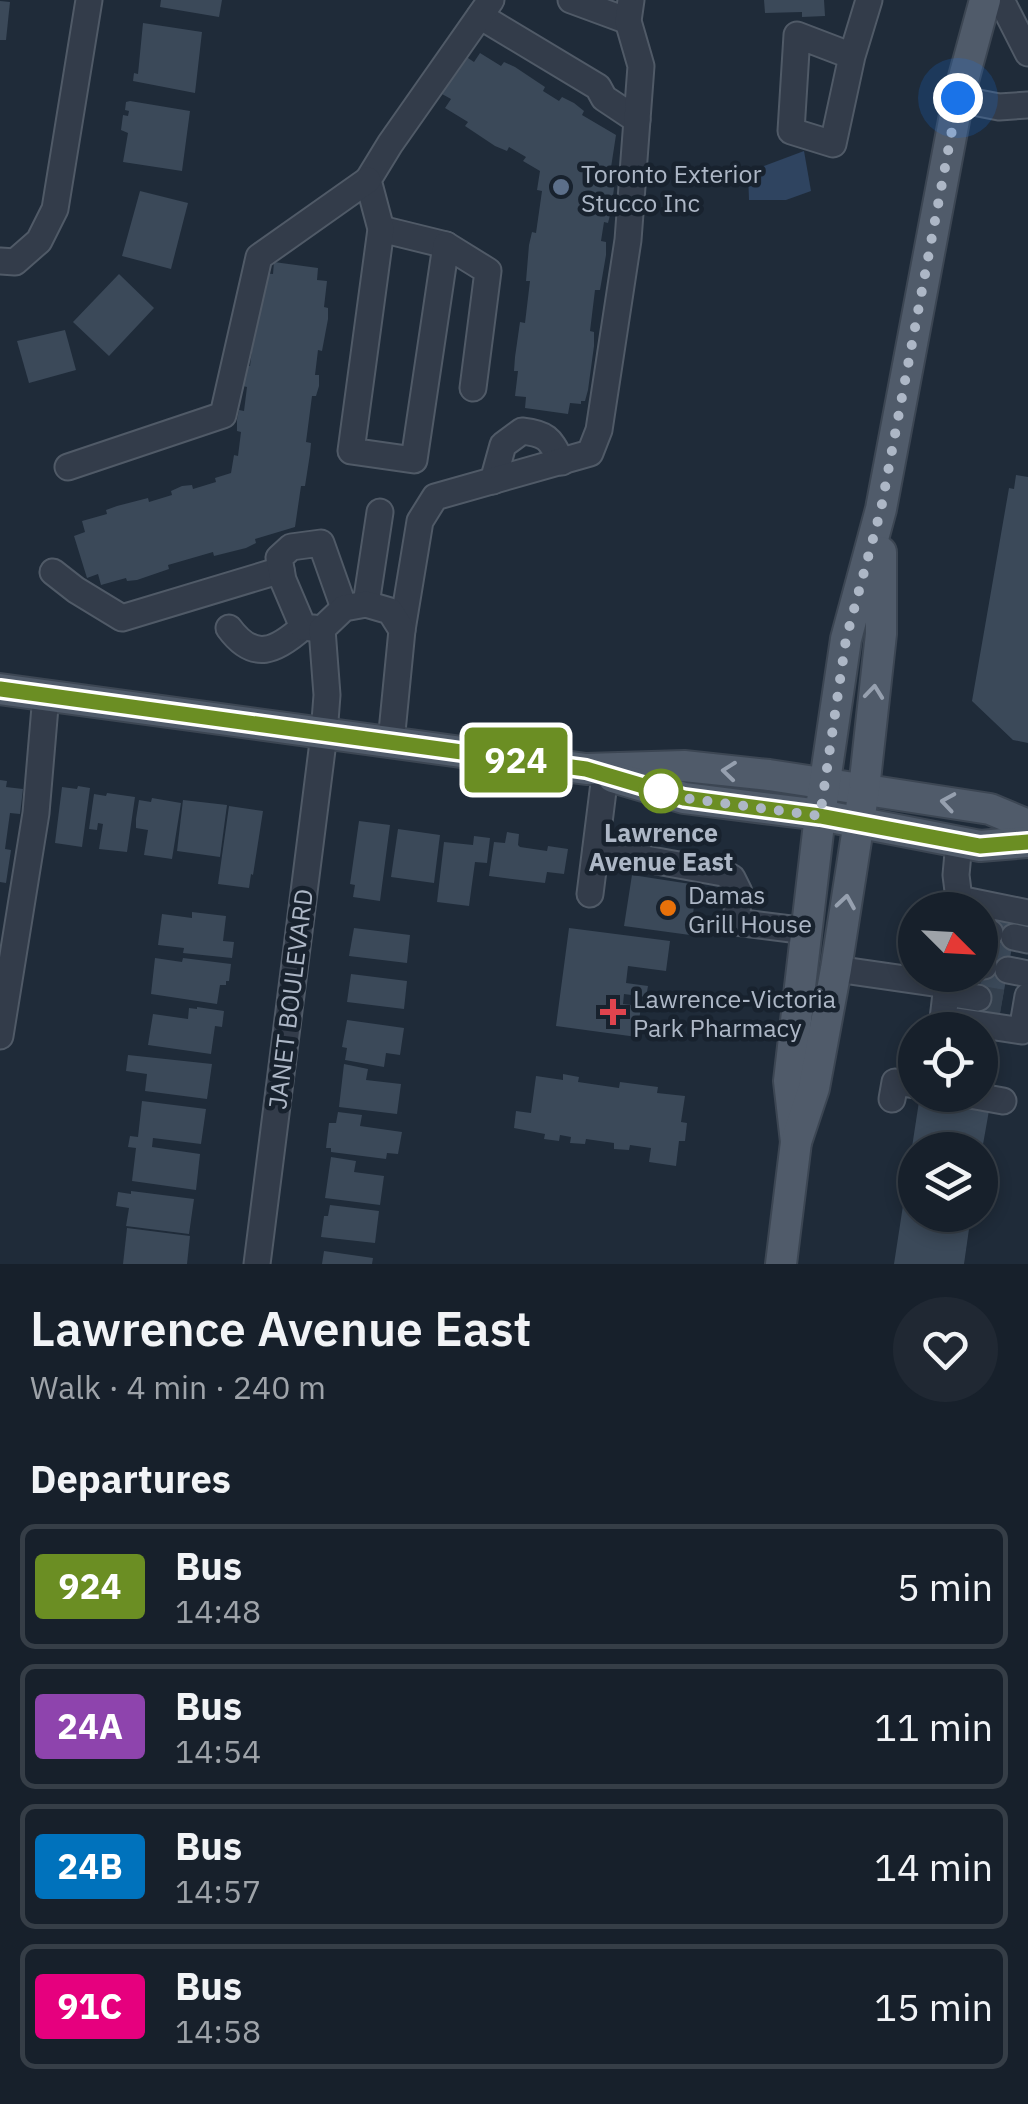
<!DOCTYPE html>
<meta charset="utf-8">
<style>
body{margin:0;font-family:"IBM Plex Sans",sans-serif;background:#202833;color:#f1f3f6;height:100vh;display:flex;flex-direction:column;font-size:38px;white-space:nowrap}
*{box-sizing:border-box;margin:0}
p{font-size:32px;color:#9ea3a9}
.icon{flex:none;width:55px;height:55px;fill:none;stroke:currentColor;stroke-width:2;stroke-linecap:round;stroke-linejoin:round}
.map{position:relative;height:1264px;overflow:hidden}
.details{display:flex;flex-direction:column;background:#17202b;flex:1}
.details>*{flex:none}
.badge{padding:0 20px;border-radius:8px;font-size:35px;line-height:65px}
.needle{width:65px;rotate:114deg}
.fabs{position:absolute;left:898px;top:892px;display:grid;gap:20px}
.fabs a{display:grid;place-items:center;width:100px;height:100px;border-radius:50%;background:#17202b;box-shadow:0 5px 15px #0003,0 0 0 2px #363e47;font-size:50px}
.you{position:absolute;width:50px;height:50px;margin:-25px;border:8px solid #fff;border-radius:50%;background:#1a73e8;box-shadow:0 0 0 15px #1a73e833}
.map>.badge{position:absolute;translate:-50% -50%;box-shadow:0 0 0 5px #fff}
h2{padding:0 30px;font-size:38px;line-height:90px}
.round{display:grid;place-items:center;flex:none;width:105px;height:105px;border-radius:52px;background:#202833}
.headline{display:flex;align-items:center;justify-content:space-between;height:170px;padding:0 30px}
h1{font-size:48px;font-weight:600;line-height:75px}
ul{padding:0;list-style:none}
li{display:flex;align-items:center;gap:30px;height:125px;margin:0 20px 15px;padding:0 10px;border:5px solid #363e47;border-radius:15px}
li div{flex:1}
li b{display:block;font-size:38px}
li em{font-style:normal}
li .badge{min-width:110px;font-weight:700;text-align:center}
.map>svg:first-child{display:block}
.water{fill:#2f4460}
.building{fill:#3b4959}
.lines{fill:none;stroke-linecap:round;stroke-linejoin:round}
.minor-tunnel{stroke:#34404e;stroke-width:25;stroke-dasharray:25 12;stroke-linecap:butt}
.minor-casing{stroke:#505a67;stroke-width:29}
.major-casing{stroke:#3c4653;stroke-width:34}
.minor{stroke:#333c4a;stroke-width:25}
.major{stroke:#505b6a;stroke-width:30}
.oneway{stroke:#96a0af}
.line-casing{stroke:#fff;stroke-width:22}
.line{stroke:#6b8e23;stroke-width:15}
.walk{stroke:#adb7c6;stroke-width:10;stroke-dasharray:0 18}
.service-dot{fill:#5c6f8a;stroke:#18222e;stroke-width:4}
.stop-dot{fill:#fff;stroke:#6b8e23;stroke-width:5}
.food-dot{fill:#e8710a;stroke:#18222e;stroke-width:4}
.health-dot{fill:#e0444e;stroke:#18222e;stroke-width:4}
.labels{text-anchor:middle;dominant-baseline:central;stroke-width:9;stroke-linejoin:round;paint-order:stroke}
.poi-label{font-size:25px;fill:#adb7c6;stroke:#18222e;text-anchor:start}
.stop-label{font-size:25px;font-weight:bold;fill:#adb7c6;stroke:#18222e}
.street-label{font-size:25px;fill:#adb7c6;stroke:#18222e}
</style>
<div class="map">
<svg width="1028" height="1264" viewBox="0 0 1028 1264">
<rect width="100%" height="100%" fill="#1f2b39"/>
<polygon class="water" points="804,151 811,191 786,200 749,200 748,172"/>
<g class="building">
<polygon points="161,0 222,0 219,17 160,7"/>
<polygon points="764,0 824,0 825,16 802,17 802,12 765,13"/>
<polygon points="0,1 10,2 6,40 0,40"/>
<polygon points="143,23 202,32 195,93 133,81 134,73 138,74"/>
<polygon points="480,53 501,66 504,62 515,67 545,87 543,91 559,101 562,97 574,103 584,111 582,115 616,135 610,174 615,174 614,188 611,211 608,223 604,222 601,241 606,242 606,255 600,290 595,290 590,331 594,332 594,346 588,390 585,401 581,401 581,404 570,403 568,414 525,408 526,397 515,396 518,371 514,371 515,357 520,322 525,323 530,281 526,281 529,245 532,232 536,233 542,191 537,190 540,171 523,161 526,157 509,147 507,151 495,146 465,126 468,122 445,108 451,99 442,94 465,56 474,62"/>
<polygon points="130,101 190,111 182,171 123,162 128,133 121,130 123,115 128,116 129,111 125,110 126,102"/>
<polygon points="140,191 188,203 171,269 122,256"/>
<polygon points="274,262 318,268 317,280 327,281 324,307 328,308 328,319 322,351 318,350 315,375 319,375 319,386 316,396 312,396 306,442 311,443 310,454 305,486 301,486 295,527 255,539 256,543 246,548 214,556 213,552 168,565 169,569 137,580 127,581 126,578 101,585 98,574 87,578 74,536 85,532 82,521 107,514 106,510 117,506 148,498 149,502 172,495 171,491 182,486 192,485 193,489 216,482 215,478 231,473 234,455 238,456 241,432 237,431 237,420 239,410 244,411 247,387 243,386 243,376 245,366 250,366 253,342 249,342 262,273 273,274"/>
<polygon points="119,274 154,308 109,356 73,322"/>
<polygon points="65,330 76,370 29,383 17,341"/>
<polygon points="1016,475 1028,477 1028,743 1013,740 972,701 1009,488 1014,489"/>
<polygon points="0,780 7,781 6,787 23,789 20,814 10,813 5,849 11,850 6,883 0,882"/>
<polygon points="78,786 90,788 82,847 55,843 62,787 77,789"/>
<polygon points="107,793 135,797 127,852 99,849 103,824 98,823 97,830 89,829 94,794 106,796"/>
<polygon points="152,798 181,803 172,859 144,855 148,830 136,828 136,819 139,800 151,802"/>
<polygon points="183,800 227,805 220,857 177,851"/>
<polygon points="229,806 263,811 253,875 251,874 249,888 218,884"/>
<polygon points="359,821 390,825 380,901 353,897 355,885 350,884"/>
<polygon points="398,829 440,835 434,883 391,877"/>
<polygon points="507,832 519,834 518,845 520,847 547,851 548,846 568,849 564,874 547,872 545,883 489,876 494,842 505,843"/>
<polygon points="474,836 490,838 487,863 475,862 469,906 437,902 444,842 473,845"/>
<polygon points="632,875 697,885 690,935 624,926"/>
<polygon points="994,910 1018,915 998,1023 974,1018"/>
<polygon points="192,912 226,916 223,941 234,942 232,958 183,953 184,948 158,945 162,914 192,918"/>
<polygon points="354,928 410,935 407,963 349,956"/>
<polygon points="569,928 670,941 666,971 628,966 626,983 648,986 646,997 624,994 623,1004 641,1006 637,1037 556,1026"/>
<polygon points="155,958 182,962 183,958 231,964 229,981 226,981 226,985 220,985 217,1004 151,994"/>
<polygon points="351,974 407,981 404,1009 347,1002"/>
<polygon points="197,1007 224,1011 222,1027 215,1026 211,1054 148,1045 153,1014 188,1019 189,1008 197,1009"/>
<polygon points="347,1020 404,1028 400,1055 386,1053 384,1067 345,1060 347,1048 342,1047"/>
<polygon points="128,1055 212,1064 207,1099 145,1091 147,1074 126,1071"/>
<polygon points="344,1064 368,1069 366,1080 401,1084 397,1114 339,1107"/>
<polygon points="563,1074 579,1077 578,1082 619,1088 620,1082 658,1087 657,1093 685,1096 681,1122 687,1123 685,1141 679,1141 676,1166 649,1162 651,1148 630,1145 629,1150 614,1149 614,1143 586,1139 585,1144 570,1143 571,1137 560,1135 559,1141 544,1139 545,1134 514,1128 516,1111 531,1113 536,1076 563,1080"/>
<polygon points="920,1095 933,1095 990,1105 982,1150 915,1150 915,1215 971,1215 964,1264 894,1264"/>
<polygon points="142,1101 206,1109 201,1144 153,1138 152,1147 200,1154 196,1190 132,1181 136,1148 128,1147 130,1136 138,1137"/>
<polygon points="338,1112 362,1115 360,1126 402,1132 398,1154 387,1153 386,1159 331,1152 331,1148 326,1148 329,1123 336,1123"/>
<polygon points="331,1157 356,1161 354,1172 384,1176 380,1205 325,1198"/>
<polygon points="131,1191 194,1199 189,1234 126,1226 129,1208 116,1206 118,1192 131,1194"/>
<polygon points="330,1205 379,1211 375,1243 321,1237 324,1216 328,1216"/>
<polygon points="127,1228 190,1236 187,1264 123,1264"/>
<polygon points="324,1251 373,1258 372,1264 322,1264"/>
</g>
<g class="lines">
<polyline class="minor-tunnel" points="978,998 1002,1002"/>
<g class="minor-casing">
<g id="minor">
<polyline points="571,0 628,21"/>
<polyline points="1001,0 1028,53"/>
<polyline points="480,16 598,87 604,98 637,120"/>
<polyline points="852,56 797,35 791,131 833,144 852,56 869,0"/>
<polyline points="958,99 999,107 1028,105"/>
<polyline points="381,229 446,245"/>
<polyline points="0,261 15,262 39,241 55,209 89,0"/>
<polyline points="473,388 488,271 446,245 414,460 351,451 381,229 368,180 390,144 491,0"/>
<polyline points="68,467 223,415 259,257 368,180"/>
<path d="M493 481 503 445 522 431C549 434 550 440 562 462"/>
<polyline points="53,572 76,590 122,618 281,570"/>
<polyline points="366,604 380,512"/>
<path d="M229 628C254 662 276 651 303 627"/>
<polyline points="322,629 303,627 283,580 279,558 291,547 321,543 344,608"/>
<polyline points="402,630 420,521 435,497 590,453 599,430 628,240 641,66 628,21 631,0"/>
<polyline points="596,850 723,873 732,878 739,892 736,922 807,931"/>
<polyline points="590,894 605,775"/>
<polyline points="959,899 1028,913"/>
<polyline points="957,910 959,899 956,875 959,842"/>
<polyline points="980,932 990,933"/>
<polyline points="1014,937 1028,940"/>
<polyline points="980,965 984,966"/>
<polyline points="836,969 947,985 948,975"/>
<polyline points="1008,970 1028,974"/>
<polyline points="947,985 943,1019 1022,1031 1028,996"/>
<polyline points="946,993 978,998"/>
<polyline points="0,1036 36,813 46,695"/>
<polyline points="970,1095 1003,1101"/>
<polyline points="892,1099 895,1082 915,1085"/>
<polyline points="257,1264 324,734 327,695 322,629 344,608 366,604 390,611 402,630 391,742"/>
</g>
</g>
<g class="major-casing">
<g id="major">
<polyline points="0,689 586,769 684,766 769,775 990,809 1028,825"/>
<polyline points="613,777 684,798 820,815 980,846 1028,842"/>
<polyline points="796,1142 789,1081 820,815 846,639 881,509 958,99 985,0"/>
<polyline points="781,1264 796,1142 814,1088 836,969 864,789 881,634 881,552"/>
</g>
</g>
<use href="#minor" class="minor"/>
<use href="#major" class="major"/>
</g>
<defs><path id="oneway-chevron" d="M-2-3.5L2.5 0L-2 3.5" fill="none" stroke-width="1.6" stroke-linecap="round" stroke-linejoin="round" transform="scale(2.5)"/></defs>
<g class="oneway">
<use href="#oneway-chevron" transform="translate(874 692) rotate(-84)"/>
<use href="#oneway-chevron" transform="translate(729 771) rotate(-174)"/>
<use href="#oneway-chevron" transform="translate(948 802) rotate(-171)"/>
<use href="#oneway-chevron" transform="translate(846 902) rotate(-81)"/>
</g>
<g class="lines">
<g class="line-casing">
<polyline id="line" points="0,689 586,769 684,798 820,816 980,846 1028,842"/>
</g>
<use href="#line" class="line"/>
<polyline class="walk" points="661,791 658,790 684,798 820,816 846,639 881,509 958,98"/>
</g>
<circle class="service-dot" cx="561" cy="187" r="10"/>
<circle class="stop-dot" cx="661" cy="791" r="20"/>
<circle class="food-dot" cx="668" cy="908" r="10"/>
<path class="health-dot" d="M608 997h10v10h10v10h-10v10h-10v-10h-10v-10h10z"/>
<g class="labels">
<g class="poi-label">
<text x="581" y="173">Toronto Exterior<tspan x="581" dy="29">Stucco Inc</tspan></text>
<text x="688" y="894">Damas<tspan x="688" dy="29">Grill House</tspan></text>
<text x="633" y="998">Lawrence-Victoria<tspan x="633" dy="29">Park Pharmacy</tspan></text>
</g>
<g class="stop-label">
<text x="661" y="832">Lawrence<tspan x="661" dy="29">Avenue East</tspan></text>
</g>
<g class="street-label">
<text transform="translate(290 999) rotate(-83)">JANET BOULEVARD</text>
</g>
</g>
</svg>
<div class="fabs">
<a><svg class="needle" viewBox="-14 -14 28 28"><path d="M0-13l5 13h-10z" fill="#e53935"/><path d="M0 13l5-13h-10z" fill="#9ea3a9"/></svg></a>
<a><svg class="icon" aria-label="locate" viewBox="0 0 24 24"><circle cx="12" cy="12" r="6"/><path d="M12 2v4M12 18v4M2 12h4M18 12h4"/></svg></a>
<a><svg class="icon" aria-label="layers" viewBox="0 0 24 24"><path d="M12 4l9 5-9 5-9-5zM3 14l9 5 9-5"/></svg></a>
</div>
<div class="you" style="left:958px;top:98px"></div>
<b class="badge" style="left:516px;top:760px;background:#6b8e23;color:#fff">924</b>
</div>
<section class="details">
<div class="headline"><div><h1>Lawrence Avenue East</h1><p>Walk · 4 min · 240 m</p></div><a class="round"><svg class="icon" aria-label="heart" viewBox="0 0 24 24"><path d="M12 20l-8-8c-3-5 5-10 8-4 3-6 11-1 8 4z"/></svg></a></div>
<h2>Departures</h2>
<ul>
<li><span class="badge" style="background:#6b8e23;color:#fff">924</span><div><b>Bus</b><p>14:48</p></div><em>5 min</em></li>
<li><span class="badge" style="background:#8e44ad;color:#fff">24A</span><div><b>Bus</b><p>14:54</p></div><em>11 min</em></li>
<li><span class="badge" style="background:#0072bc;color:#fff">24B</span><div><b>Bus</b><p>14:57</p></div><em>14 min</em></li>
<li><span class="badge" style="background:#e6007e;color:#fff">91C</span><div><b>Bus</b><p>14:58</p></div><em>15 min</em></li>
</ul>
</section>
